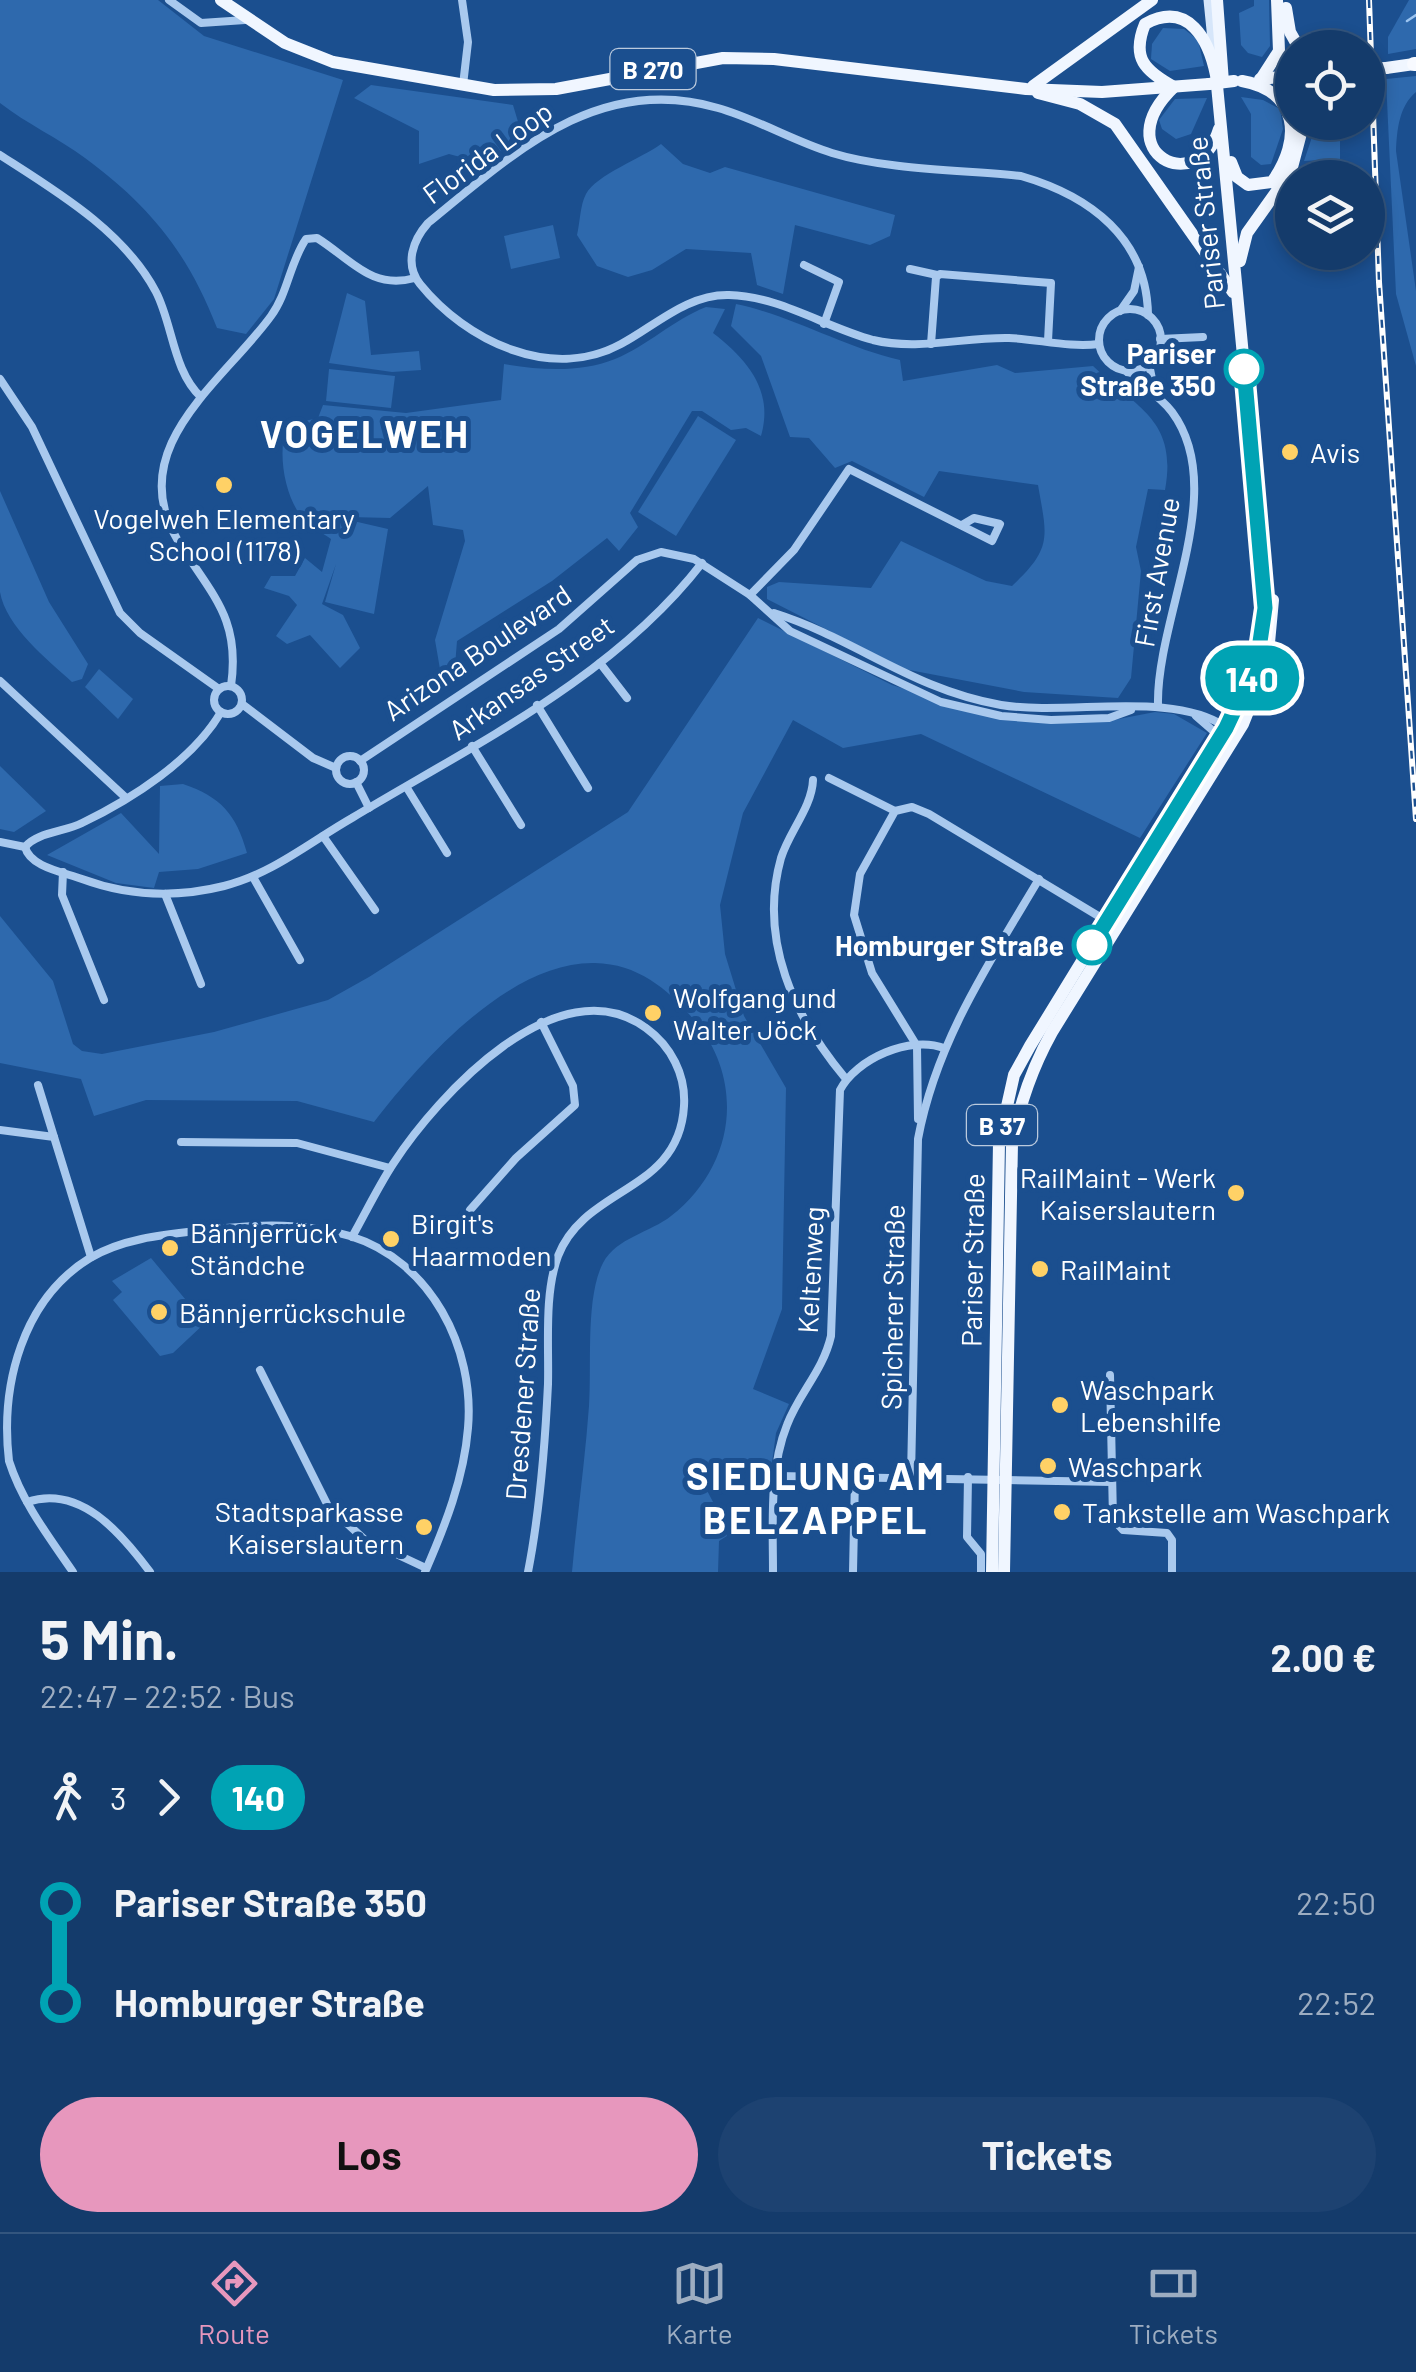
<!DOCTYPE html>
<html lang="de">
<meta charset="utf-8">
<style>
body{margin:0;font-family:Barlow,sans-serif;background:#1d4271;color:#f1f3f6;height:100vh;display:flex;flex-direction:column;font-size:38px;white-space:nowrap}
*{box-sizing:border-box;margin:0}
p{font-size:32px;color:#9dadc1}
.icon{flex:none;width:55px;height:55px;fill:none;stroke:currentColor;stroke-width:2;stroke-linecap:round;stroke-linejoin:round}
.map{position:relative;height:1572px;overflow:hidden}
.sheet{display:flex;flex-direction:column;background:#143b6b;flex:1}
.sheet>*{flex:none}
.badge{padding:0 20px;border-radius:32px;font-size:35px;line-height:65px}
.fabs{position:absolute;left:1275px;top:30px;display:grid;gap:20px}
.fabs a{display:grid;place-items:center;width:110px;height:110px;border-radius:50%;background:#143b6b;box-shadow:0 5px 15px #0003,0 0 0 2px #33557e;font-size:50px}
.map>.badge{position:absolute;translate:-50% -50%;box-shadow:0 0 0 5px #fff}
.legs{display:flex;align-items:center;gap:15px;height:110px;padding:0 40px;font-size:32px}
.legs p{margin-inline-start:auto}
.overview{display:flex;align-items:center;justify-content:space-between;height:170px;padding:0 40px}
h1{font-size:55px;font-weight:700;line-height:75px}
.primary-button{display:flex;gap:20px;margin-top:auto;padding:20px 40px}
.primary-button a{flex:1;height:115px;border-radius:60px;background:#e797bd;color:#111;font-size:40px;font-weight:700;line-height:115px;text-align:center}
.primary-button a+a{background:#1d4271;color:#f1f3f6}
ul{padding:0 40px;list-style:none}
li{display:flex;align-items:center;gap:35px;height:100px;font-size:38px}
li i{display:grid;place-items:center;width:15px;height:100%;margin:0 12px;background:currentColor}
li i::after{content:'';width:25px;height:25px;margin:-12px;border:8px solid;border-radius:50%;background:#143b6b}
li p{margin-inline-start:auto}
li:first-child i{background:linear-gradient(#0000 50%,currentColor 0)}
li:last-child i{background:linear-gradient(currentColor 50%,#0000 0)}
.menu{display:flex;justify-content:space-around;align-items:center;height:140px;border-top:2px solid #33557e;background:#143b6b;font-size:28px;color:#9dadc1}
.menu a{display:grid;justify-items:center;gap:5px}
.menu .selected{color:#e797bd}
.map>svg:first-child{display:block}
.green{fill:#2e69ad}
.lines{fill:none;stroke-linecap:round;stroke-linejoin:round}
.stream{stroke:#9cc4f0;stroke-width:2.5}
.minor{stroke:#a9c9ee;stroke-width:8}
.secondary{stroke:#d6e6fa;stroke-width:11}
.primary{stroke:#f0f6ff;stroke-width:12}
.trunk{stroke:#f8faff;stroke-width:14}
.rail-casing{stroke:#fff;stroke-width:6}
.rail{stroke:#1b4f8f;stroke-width:2.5;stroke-dasharray:8;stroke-linecap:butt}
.primary-bridge{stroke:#f0f6ff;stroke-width:12}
.line-1-casing{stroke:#fff;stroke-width:22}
.line-1{stroke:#00a3b4;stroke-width:15}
.stop-1-dot{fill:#fff;stroke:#00a3b4;stroke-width:5}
.poi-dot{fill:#ffd166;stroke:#1b4f8f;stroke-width:4}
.labels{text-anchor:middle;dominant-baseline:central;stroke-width:10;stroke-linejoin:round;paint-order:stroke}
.shield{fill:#1b4f8f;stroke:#bbcadd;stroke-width:2.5}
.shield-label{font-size:25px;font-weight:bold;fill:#fff}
.street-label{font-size:28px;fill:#fff;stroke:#1b4f8f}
.stop-label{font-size:28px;font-weight:bold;fill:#fff;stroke:#1b4f8f;text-anchor:end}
.poi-label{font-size:28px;fill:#fff;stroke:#1b4f8f;text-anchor:start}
.district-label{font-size:38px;font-weight:bold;letter-spacing:2.5px;fill:#fff;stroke:#1b4f8f}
</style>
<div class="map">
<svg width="1416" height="1572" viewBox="0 0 1416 1572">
<rect width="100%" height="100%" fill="#1b4f8f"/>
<g class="green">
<path d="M0 0H158L204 36 343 80 274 299 246 334 217 328C188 253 150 206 85 158 58 138 27 124 0 103Z"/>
<polygon points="1254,0 1269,0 1270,46 1262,57 1248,53 1241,45 1239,13 1254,6"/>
<polygon points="1409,0 1416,0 1416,49 1388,54 1388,37"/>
<polygon points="1163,28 1184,29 1198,40 1204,66 1170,71 1151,59 1152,44"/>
<path d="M1416 76V92C1399 106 1397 130 1396 151L1416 291V366L1396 294 1386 79Z"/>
<polygon points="371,85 513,105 519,125 502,151 479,162 449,154 419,164 419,131 354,98"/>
<polygon points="1241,97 1263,100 1280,109 1283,129 1271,164 1261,165 1251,157 1251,114"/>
<polygon points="1207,98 1191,134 1176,139 1162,129 1159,120 1175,99"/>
<polygon points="1317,122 1340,123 1340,159 1304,161"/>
<path d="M661 144 683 164 710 173 725 167 895 215 890 236 870 245 795 225 783 294 757 285 751 253 686 249 652 270 628 277 597 266 577 235C580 223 580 205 586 194 596 175 642 158 661 144Z"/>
<polygon points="553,225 560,258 511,269 504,236"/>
<polygon points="347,293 365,301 371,355 419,351 421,370 392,372 329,363"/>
<path d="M736 304C793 316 843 347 900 360L903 381 997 365 1015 373 1093 366C1136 408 1178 419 1165 490L1148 489 1136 547 1141 571 1131 678 1118 698 1024 692 904 669 767 599V587L779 582 871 588 901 541 986 581 1012 586C1053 548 1047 537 1038 485L939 471 924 497 852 461 835 468 809 438 790 437 761 356 731 326Z"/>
<path d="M706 307 725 309 713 333C748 360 774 391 761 436L746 428 731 430 702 411H692L630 513 638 527 619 551 607 538 552 581 457 641 455 666 441 675 435 640 465 541 463 530 433 525 428 486 390 518 350 517 349 520 388 529 374 614 325 602 336 564 322 604 343 615 360 648 340 668 310 635 287 644 276 636 297 605 289 596 264 588 271 576H295L305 558 322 572 331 539C323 533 310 527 304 520 284 497 277 452 287 425L318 418 323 405 406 413 501 400 504 364C541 370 580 373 615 359 647 346 673 320 706 307Z"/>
<polygon points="329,369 395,376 391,408 326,401"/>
<polygon points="698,416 736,440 676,536 638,512"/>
<path d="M0 491 49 602 88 664 82 679 72 682C47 659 6 627 0 592 0 560 0 523 0 491Z"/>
<path d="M758 618 892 685 994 717 1103 722 1155 712 1174 714 1207 733 1140 838 921 734 843 748 793 720 743 813 720 905 725 954 744 1016 786 1088 782 1309 753 1389 789 1404 776 1433 771 1470 736 1461 703 1483 730 1534 719 1541 718 1572H572C577 1517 585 1461 589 1406 592 1366 585 1298 603 1263 616 1238 651 1232 671 1216 734 1167 746 1084 696 1022 669 990 639 964 595 963 510 961 422 1060 374 1122L297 1101 146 1100 94 1116 81 1079 0 1063V916L53 981 73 1044 82 1051 102 1054 214 1032 328 1000 369 977 628 812Z"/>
<polygon points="99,669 133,699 118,719 85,687"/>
<polygon points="0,766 46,811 14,832 0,829"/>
<path d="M183 784C221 797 236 814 247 853L198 869 159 872 154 888 116 883 47 855 121 813 159 854 160 786Z"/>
<polygon points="151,1258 205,1323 173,1353 160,1356 113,1300 122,1292 112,1281"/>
</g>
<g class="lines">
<polyline class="stream" points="1407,21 1416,15"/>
<g class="minor">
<polyline points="169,0 201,23 245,20"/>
<polyline points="462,0 468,42 463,85"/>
<path d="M0 155C56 191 124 231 156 292 173 325 173 371 201 397"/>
<polyline points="804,265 839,282 824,324"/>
<polyline points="910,269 937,275"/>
<circle cx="1130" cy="340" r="31"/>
<polyline points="1120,311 1134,291 1139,267"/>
<polyline points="1160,339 1203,337"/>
<polyline points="931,344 936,277 940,274 1051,283 1048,341"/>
<path d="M1099 344C1069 348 1038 339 1009 338 963 337 918 351 873 340 825 327 779 296 729 295 687 294 655 326 621 344 551 382 466 341 420 284 404 264 413 240 428 223 515 152 599 73 718 108 757 119 793 141 832 153 887 170 963 170 1021 176 1090 196 1147 238 1148 315"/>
<polyline points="1149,364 1155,394"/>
<path d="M1126 371C1140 385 1159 395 1172 412 1230 490 1156 617 1158 705"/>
<polyline points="0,379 32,427 120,613 140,633 219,689"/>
<polyline points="750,595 794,550 849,469 992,541 1000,524 974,518 962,525"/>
<path d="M774 613C856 639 911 689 1001 705 1070 716 1171 690 1226 727"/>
<polyline points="600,663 627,698"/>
<polyline points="0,681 125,797"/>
<circle cx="228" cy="700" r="14"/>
<path d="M231 686C241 616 210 594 177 539 123 447 224 381 271 316 288 293 290 262 306 239L317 238C352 260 371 290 415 278"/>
<polyline points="242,704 313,758 336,768"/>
<polyline points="537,705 588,788"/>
<polyline points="1196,716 1219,736"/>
<polyline points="472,746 521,825"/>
<circle cx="350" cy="770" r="14"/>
<polyline points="360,761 559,629 637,560 661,552 694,559 750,595 790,631 941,702 1001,716 1051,720 1109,718 1131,710"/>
<polyline points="829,778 895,811"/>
<path d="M813 780C812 807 789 832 781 858 758 940 794 1017 846 1079"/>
<polyline points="356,782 369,808"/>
<polyline points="407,788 447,853"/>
<polyline points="323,836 375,910"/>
<polyline points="0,842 25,847"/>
<path d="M25 847C30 867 63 872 82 879 128 896 176 898 224 886 272 874 310 842 352 818 473 745 613 678 702 563"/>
<path d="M25 847C37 832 65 832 82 823 132 799 193 760 221 712"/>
<polyline points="63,872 62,895 104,1000"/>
<polyline points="253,877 300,960"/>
<polyline points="165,894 201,984"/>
<polyline points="38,1085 54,1137"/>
<polyline points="918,1119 917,1046 872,973 854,915 860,874 895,811 912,807 929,814 1110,923"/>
<polyline points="0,1130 54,1137 91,1257"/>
<polyline points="181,1142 297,1143 390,1168"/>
<polyline points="470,1210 516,1158 575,1105 573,1086 541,1022"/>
<path d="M352 1237C366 1212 378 1187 393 1164 438 1095 558 964 646 1028 671 1046 686 1075 684 1106 679 1193 585 1186 558 1256 544 1294 549 1344 548 1384 545 1446 540 1511 528 1572"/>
<polyline points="260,1370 328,1506 364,1539 426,1568"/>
<polyline points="1110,1375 1113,1519 1123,1530 1167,1533 1172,1540 1172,1572"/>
<polyline points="777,1476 1112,1482"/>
<path d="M911 1477 918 1139C936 1042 989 963 1039 879"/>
<polyline points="968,1477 967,1537 981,1554 981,1572"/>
<path d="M27 1502C80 1484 121 1533 150 1572"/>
<path d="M73 1572C49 1537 22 1502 9 1461 0 1384 23 1299 90 1258 127 1236 174 1234 215 1229 261 1224 306 1223 350 1236 431 1261 475 1348 468 1428 464 1478 445 1526 425 1572"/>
<path d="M773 1572C773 1526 769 1469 787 1425 799 1393 823 1371 831 1336L840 1090C856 1059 910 1035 944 1048"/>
<polyline points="853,1572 855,1478"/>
</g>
<polyline class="secondary" points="1209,0 1215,60"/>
<g class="primary">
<polyline points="221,0 285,43 333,62 494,90 556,89 723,58 774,59 1026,89 1102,92 1209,84"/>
<polyline points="1217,0 1223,82"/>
<polyline points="1286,8 1290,32 1299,48"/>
<polyline points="1386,68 1414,64"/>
<polyline points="1260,79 1292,76"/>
<polyline points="1261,79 1279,51 1277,0"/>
<polyline points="1033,86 1152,0"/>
<path d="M1174 87C1106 152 1198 199 1219 129"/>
<polyline points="1038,93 1080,104 1115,124 1233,292"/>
<path d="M1231 162 1237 177 1248 185 1272 182C1303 139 1298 91 1242 81"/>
<polyline points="1240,261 1247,233 1291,171 1304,122"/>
<path d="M992 1572 999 1142 1014 1075 1030 1046 1245 695 1263 633 1264 574 1216 75C1209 41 1189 0 1145 24 1131 58 1145 71 1174 87"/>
<path d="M1004 1572 1012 1143C1020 1102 1032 1068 1052 1032L1243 724 1267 664 1273 600"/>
</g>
<polyline class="trunk" points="1414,64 1416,64"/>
<g class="rail-casing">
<polyline id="rail" points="1369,0 1379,282 1416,819"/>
</g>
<use href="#rail" class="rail"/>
<g class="primary-bridge">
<polyline points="1368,69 1386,68"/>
<polyline points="1209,84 1234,81"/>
</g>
</g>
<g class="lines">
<g class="line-1-casing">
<polyline id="line-1" points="1092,945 1226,728 1257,662 1265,608 1244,369"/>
</g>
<use href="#line-1" class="line-1"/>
</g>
<g class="stop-1-dot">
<circle cx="1244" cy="369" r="18"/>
<circle cx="1092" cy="945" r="18"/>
</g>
<g class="poi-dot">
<circle cx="1290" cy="452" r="10"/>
<circle cx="224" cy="485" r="10"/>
<circle cx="653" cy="1013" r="10"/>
<circle cx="1236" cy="1193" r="10"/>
<circle cx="391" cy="1239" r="10"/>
<circle cx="170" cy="1248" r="10"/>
<circle cx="1040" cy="1269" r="10"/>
<circle cx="159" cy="1312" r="10"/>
<circle cx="1060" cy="1405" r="10"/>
<circle cx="1048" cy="1466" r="10"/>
<circle cx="1062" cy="1512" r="10"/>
<circle cx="424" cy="1527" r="10"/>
</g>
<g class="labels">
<g class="shield">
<rect x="610.5" y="49" width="85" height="40" rx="8"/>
<rect x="967" y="1105" width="70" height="40" rx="8"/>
</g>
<g class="shield-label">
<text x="653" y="69">B 270</text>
<text x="1002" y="1125">B 37</text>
</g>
<g class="street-label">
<text transform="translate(487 152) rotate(-36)">Florida Loop</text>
<text transform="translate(1205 223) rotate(-96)">Pariser Straße</text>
<text transform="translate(1156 572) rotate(-80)">First Avenue</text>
<text transform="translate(477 652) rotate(-34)">Arizona Boulevard</text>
<text transform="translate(531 677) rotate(-35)">Arkansas Street</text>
<text transform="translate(972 1260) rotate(-89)">Pariser Straße</text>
<text transform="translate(810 1270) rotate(-87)">Keltenweg</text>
<text transform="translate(892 1307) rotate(-89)">Spicherer Straße</text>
<text transform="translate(522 1394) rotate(-86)">Dresdener Straße</text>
</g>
<g class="stop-label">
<text x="1216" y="353">Pariser<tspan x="1216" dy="32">Straße 350</tspan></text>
<text x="1064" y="945">Homburger Straße</text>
</g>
<g class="poi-label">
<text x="1310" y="452">Avis</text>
<text x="224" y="518" text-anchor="middle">Vogelweh Elementary<tspan x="224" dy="32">School (1178)</tspan></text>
<text x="673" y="997">Wolfgang und<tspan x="673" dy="32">Walter Jöck</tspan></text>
<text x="1216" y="1177" text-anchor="end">RailMaint - Werk<tspan x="1216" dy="32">Kaiserslautern</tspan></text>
<text x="411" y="1223">Birgit's<tspan x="411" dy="32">Haarmoden</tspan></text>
<text x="190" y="1232">Bännjerrück<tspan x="190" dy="32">Ständche</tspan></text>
<text x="1060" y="1269">RailMaint</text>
<text x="179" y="1312">Bännjerrückschule</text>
<text x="1080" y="1389">Waschpark<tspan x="1080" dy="32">Lebenshilfe</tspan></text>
<text x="1068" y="1466">Waschpark</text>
<text x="404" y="1511" text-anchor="end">Stadtsparkasse<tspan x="404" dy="32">Kaiserslautern</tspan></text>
<text x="1082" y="1512">Tankstelle am Waschpark</text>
</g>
<g class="district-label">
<text x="365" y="433">VOGELWEH</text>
<text x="816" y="1475">SIEDLUNG AM<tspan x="816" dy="44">BELZAPPEL</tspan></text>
</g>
</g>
</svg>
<div class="fabs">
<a><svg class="icon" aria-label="locate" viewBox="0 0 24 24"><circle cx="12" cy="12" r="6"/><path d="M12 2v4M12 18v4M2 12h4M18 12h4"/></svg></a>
<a><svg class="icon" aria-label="layers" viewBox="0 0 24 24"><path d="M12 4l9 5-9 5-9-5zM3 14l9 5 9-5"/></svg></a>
</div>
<b class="badge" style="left:1252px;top:678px;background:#00a3b4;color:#fff">140</b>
</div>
<section class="sheet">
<div class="overview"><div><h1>5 Min.</h1><p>22:47 – 22:52 · Bus</p></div><b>2.00 €</b></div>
<div class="legs"><svg class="icon" aria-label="walk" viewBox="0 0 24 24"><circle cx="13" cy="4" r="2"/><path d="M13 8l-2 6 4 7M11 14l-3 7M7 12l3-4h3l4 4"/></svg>3<svg class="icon" aria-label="forward" viewBox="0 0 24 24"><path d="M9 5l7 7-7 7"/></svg><b class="badge" style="background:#00a3b4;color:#fff">140</b></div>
<ul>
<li><i style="color:#00a3b4"></i><b>Pariser Straße 350</b><p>22:50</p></li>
<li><i style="color:#00a3b4"></i><b>Homburger Straße</b><p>22:52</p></li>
</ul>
<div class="primary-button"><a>Los</a><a>Tickets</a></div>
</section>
<nav class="menu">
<a class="selected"><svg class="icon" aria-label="directions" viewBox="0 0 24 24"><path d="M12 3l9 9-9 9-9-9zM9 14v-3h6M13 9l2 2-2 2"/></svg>Route</a>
<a><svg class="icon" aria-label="map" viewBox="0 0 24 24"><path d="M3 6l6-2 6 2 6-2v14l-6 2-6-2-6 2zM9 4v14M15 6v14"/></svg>Karte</a>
<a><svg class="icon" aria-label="tickets" viewBox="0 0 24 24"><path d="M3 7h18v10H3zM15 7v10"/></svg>Tickets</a>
</nav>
